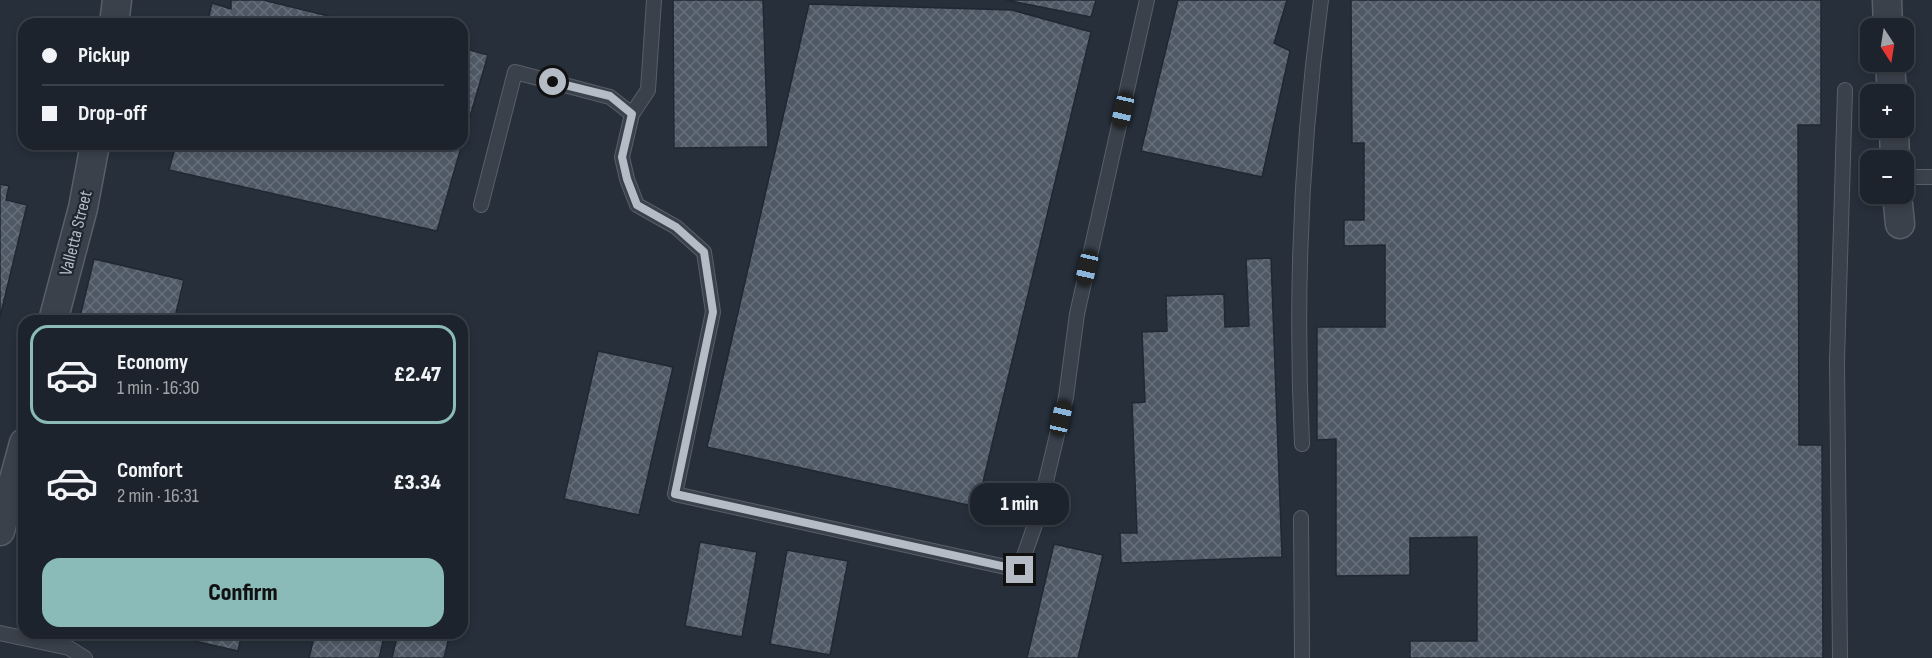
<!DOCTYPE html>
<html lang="en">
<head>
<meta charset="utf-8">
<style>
  :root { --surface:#1c232c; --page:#252b34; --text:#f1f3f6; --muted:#a0a4a9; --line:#3a4048; --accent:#8bbbb9 }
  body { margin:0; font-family:"Sofia Sans Condensed",sans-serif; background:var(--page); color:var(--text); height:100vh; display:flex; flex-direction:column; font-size:22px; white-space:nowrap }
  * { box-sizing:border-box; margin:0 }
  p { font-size:20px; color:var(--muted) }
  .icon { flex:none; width:33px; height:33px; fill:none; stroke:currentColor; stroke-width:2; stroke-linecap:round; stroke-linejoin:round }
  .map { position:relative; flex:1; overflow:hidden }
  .details { position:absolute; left:18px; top:315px; width:450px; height:324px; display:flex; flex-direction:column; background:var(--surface); border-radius:18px; box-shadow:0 3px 9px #0003,0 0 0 2px var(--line) }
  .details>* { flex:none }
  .banner { position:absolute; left:18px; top:18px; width:450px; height:132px; border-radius:18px; box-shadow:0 3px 9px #0003,0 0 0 2px var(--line); display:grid; align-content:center; height:132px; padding:0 24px; background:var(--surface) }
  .needle { width:39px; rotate:168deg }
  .tools { position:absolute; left:1860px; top:18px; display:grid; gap:12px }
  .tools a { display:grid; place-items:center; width:54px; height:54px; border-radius:12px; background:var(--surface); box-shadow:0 3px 9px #0003,0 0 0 2px var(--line); font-size:30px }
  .end { position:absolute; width:27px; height:27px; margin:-14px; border:8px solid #b5bcc6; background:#111; box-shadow:0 0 0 3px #111 }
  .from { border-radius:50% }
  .bubble { position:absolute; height:42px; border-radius:18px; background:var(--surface); box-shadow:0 3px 9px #0003,0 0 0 2px var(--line); font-size:20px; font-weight:800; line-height:42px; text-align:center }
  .car { position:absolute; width:18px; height:36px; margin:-18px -9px; border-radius:8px; box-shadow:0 0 4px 2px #0007; background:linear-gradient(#222 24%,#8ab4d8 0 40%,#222 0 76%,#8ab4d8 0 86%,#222 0) }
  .banner b { display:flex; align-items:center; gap:21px; height:57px; font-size:22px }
  .banner b+b { border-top:2px solid var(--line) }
  .banner i { width:15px; height:15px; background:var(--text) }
  ul { padding:10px 0 0; list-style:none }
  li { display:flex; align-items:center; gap:18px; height:99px; margin:0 12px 9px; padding:0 12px; border:3px solid transparent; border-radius:18px }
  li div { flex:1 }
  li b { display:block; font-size:22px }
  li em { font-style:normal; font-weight:800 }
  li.on { border-color:var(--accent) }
  li>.icon { width:54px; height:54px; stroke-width:1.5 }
  .cta { display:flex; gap:12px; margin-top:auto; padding:12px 24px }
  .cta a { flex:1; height:69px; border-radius:18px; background:var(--accent); color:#111; font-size:24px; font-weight:800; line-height:69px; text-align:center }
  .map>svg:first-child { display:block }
</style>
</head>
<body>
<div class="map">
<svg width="1932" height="658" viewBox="0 0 1932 658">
  <defs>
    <pattern id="building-cross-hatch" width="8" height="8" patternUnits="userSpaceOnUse" patternTransform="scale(1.5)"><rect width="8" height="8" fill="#4f5965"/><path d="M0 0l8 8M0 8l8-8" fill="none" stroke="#666f7a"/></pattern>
  </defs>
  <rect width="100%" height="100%" fill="#262f3a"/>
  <g fill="url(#building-cross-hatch)" stroke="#212832" stroke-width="1.5">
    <path d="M231,0H263L361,24H207L212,3L231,9Z"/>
    <path d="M673,0H763L768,147L674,148Z"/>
    <path d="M1006,0H1096L1091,17Z"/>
    <path d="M1178,0H1287L1274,43L1290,51L1262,177L1141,151Z"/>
    <path d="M1351,0H1821V125H1798L1799,445H1822L1823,658H1410V641H1477V537L1410,538V575L1336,576V439L1317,440V327H1385V245L1344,246V220H1364V143H1352Z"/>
    <path d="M809,4L1012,10L1091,32L977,507L707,447Z"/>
    <path d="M462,48L488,55L462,144Z"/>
    <path d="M176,144H462L437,231L169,170Z"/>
    <path d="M0,184L9,186L6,200L27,205L0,317Z"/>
    <path d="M1271,258L1282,557L1121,563L1120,533H1137L1132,403L1145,402L1142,332L1167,331L1166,296L1224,294L1225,327L1249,326L1246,259Z"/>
    <path d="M94,259L184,280L174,321H79Z"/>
    <path d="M598,351L673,367L639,515L564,499Z"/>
    <path d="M700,542L757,552L742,637L685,626Z"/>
    <path d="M1054,544L1103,555L1078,658H1027Z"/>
    <path d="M787,550L848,561L830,655L770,644Z"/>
    <path d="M160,633H242L238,651Z"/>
    <path d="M315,633H385L379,658H309Z"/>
    <path d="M398,633H450L444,658H392Z"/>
  </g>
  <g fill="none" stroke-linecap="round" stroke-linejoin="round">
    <g stroke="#585f69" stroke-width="16">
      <g id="service">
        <path d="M654,0L648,90L632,114L622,157L627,179L637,205L676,227L704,252L713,312L675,494L1019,570L1037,519L1066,397L1077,314L1147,0"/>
        <path d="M1904,177H1932"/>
        <path d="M481,205L515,72L610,97L632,114"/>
        <path d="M1302,444C1295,296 1301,147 1321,0"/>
        <path d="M1301,518L1302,658"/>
        <path d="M0,633L69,648L85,658"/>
        <path d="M1840,658L1837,361L1845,90"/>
      </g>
    </g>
    <g stroke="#585f69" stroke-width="31">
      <g id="minor">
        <path d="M1887,0L1888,28"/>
        <path d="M114,24L117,0"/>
        <path d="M1890,62L1892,94"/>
        <path d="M1894,128L1895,160"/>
        <path d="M1897,194L1900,224"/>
        <path d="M53,321L83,208L95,144"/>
        <path d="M0,531L24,443"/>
      </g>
    </g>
    <use href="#service" stroke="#3a414b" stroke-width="14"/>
    <use href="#minor" stroke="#3a414b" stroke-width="28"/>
  </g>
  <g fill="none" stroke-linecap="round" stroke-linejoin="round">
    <path stroke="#b5bcc6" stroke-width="8" d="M553,82L610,96L632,114L622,157L627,179L637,205L676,227L704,252L713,312L675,494L1020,570"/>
  </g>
  <g text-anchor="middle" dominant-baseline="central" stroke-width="4.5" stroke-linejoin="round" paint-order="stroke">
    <g font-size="18" fill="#b5bcc6" stroke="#1f2630">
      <text transform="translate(76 233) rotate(-76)">Valletta Street</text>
    </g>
  </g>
</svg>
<div class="tools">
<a><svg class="needle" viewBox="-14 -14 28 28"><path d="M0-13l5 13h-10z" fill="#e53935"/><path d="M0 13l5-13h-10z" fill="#a0a4a9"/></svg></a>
<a>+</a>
<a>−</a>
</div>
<i class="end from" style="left:553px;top:82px"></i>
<i class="end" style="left:1020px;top:570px"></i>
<div class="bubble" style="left:970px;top:483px;width:99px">1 min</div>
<i class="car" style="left:1123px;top:110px;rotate:193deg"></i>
<i class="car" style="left:1087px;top:268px;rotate:193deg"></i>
<i class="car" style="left:1061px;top:418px;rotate:13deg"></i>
<div class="banner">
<b><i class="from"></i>Pickup</b>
<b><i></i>Drop-off</b>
</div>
<section class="details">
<ul>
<li class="on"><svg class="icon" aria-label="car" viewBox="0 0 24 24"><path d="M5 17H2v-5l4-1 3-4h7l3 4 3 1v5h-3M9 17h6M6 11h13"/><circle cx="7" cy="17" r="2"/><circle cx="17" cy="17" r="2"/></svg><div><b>Economy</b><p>1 min · 16:30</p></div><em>£2.47</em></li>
<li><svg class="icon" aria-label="car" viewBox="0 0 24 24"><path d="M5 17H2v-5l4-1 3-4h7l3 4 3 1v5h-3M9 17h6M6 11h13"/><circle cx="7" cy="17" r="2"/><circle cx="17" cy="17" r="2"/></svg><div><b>Comfort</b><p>2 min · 16:31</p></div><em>£3.34</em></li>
</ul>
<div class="cta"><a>Confirm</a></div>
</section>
</div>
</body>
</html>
